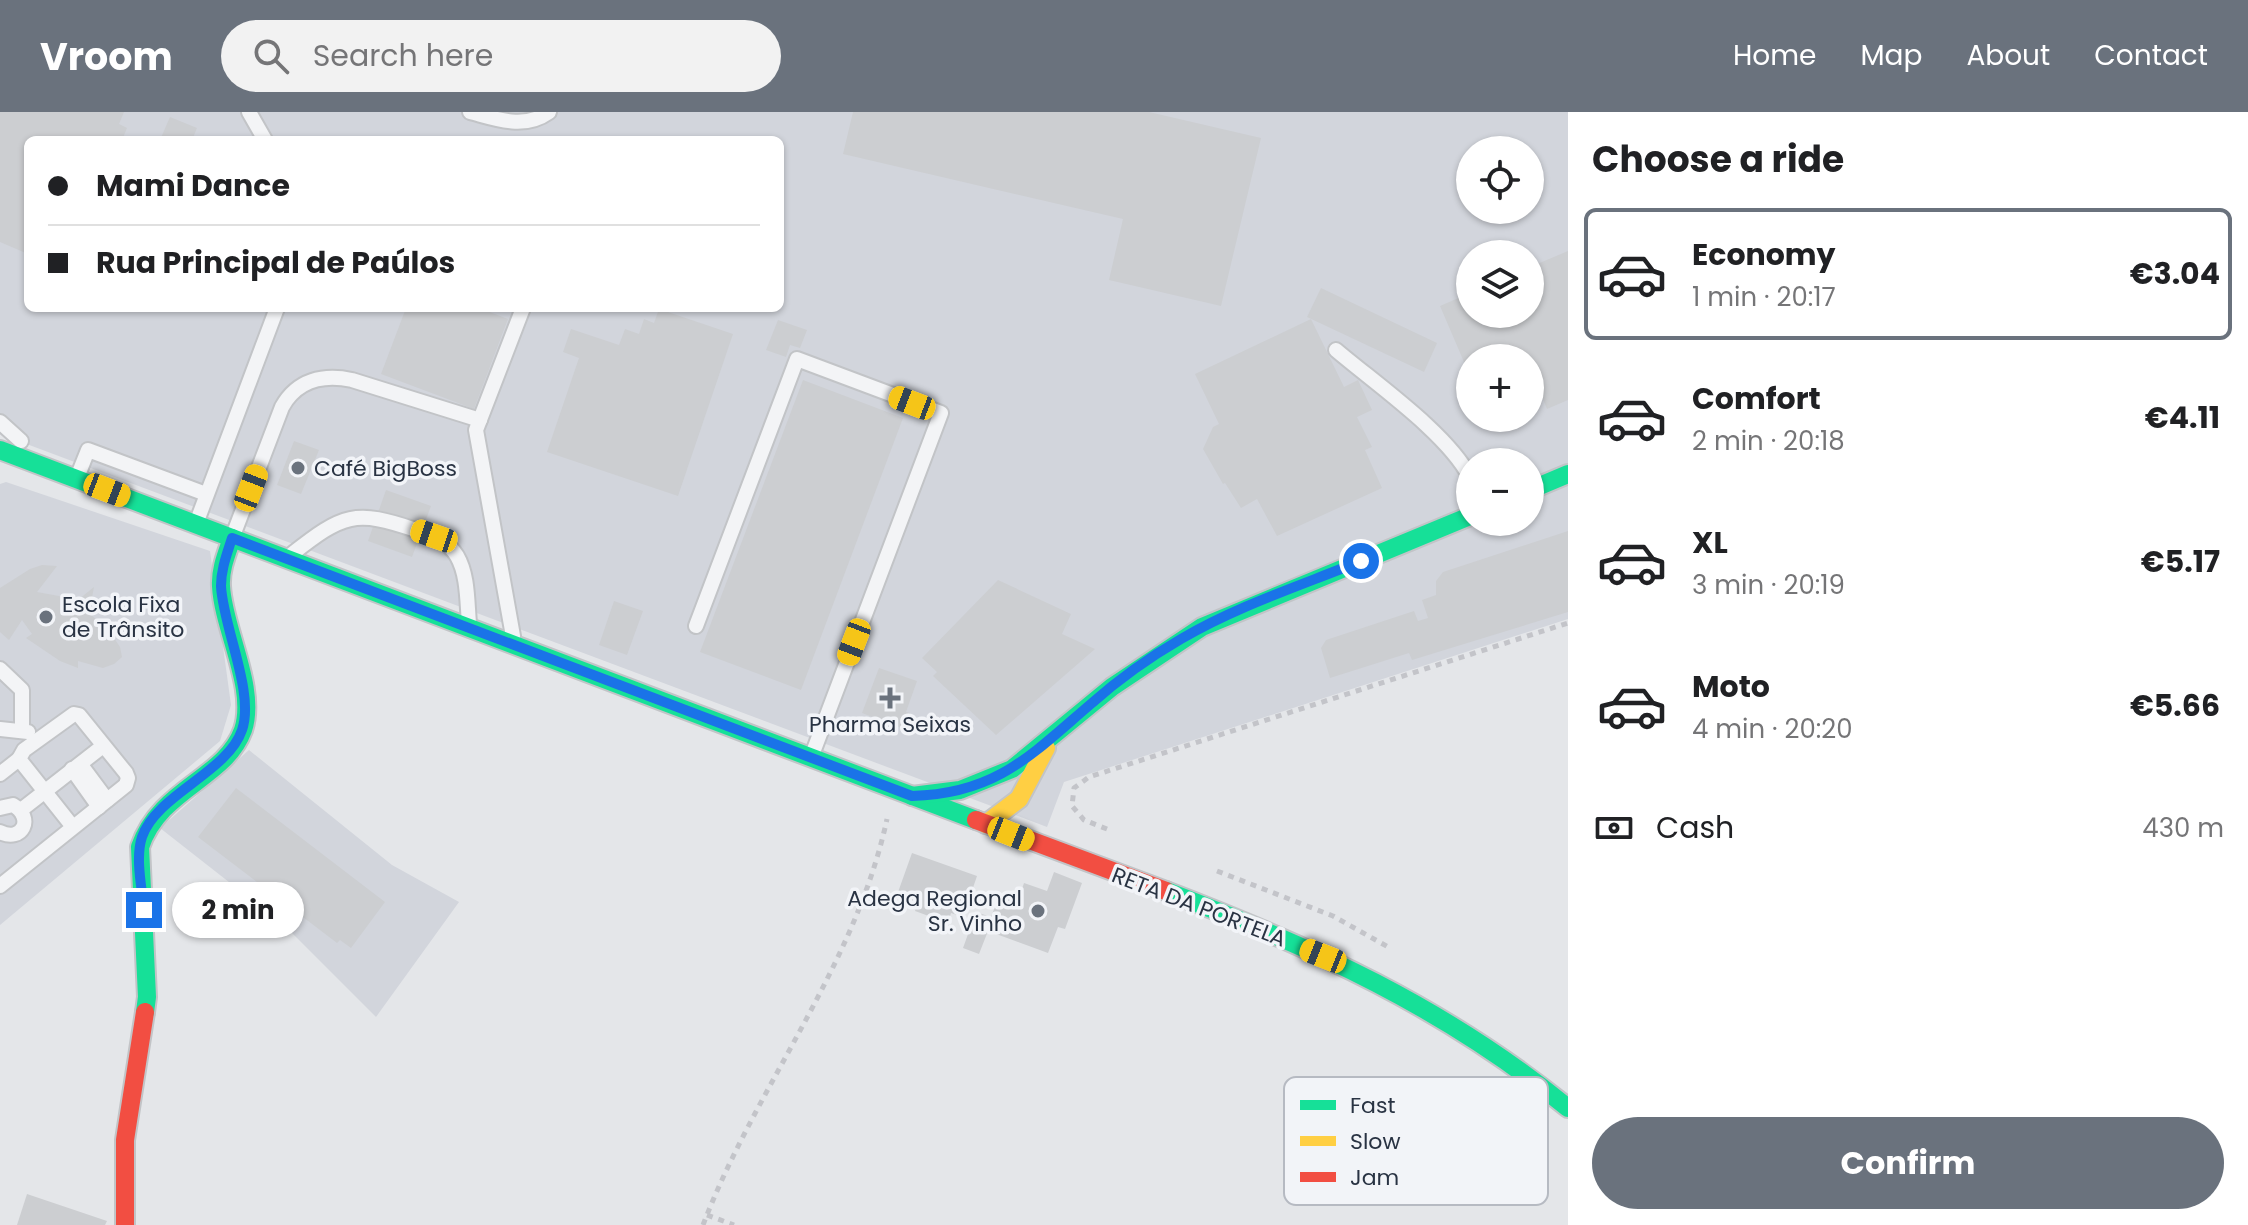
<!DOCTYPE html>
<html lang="en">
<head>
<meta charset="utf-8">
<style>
  :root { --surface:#fff; --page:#f2f2f2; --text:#202124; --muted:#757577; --line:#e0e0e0; --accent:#6a727d }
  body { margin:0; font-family:Poppins,sans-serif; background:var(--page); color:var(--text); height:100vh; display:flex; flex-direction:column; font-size:30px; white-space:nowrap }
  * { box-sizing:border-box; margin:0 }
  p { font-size:26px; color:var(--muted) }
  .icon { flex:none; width:44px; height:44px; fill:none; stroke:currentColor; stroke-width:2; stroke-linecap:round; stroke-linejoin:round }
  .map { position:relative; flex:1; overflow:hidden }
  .side { display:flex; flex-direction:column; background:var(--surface); width:680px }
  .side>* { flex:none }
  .top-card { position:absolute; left:24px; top:24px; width:760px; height:176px; border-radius:12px; box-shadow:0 2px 6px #0004; display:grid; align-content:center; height:176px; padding:0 24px; background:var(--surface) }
  .controls { position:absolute; left:1456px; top:24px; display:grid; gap:16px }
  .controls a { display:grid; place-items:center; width:88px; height:88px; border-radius:50%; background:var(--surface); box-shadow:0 2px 6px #0004; font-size:40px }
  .end { position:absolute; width:36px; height:36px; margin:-18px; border:10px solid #1a73e8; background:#fff; box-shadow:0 0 0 4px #fff }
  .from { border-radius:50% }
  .bubble { position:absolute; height:56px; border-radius:28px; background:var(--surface); box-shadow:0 2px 6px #0004; font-size:26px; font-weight:700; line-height:56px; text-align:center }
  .car { position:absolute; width:24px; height:48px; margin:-24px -12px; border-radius:10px; box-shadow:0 0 6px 2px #0007; background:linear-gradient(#f5c518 24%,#345 0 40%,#f5c518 0 76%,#345 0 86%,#f5c518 0) }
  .top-card b { display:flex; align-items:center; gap:28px; height:76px; font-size:30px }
  .top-card b+b { border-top:2px solid var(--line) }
  .top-card i { width:20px; height:20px; background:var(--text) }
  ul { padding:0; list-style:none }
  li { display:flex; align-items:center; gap:24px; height:132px; margin:0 16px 12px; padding:0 8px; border:4px solid transparent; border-radius:12px }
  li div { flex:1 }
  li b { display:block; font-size:30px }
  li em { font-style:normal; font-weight:700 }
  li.active { border-color:var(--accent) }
  li>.icon { width:72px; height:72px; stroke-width:1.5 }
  h2 { padding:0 24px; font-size:36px; line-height:96px }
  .pay { display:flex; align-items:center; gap:20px; height:88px; padding:0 24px; font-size:30px }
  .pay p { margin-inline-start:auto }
  .action { display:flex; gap:16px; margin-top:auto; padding:16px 24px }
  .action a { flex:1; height:92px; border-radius:48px; background:var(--accent); color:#fff; font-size:32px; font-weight:700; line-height:92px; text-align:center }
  header { display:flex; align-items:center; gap:48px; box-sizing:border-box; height:112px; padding:0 40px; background:var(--accent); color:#fff }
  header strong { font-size:38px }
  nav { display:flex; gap:44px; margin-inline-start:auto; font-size:28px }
  .search { width:560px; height:72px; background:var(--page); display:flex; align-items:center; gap:20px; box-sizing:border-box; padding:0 28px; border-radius:44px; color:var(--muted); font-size:30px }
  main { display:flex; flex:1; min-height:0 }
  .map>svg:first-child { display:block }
</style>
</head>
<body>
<header>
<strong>Vroom</strong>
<div class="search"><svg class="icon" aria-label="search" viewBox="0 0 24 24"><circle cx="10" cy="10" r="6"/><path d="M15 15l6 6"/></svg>Search here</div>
<nav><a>Home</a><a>Map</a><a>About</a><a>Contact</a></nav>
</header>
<main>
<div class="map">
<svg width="1568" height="1113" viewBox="0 0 1568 1113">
  <rect width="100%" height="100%" fill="#e4e6e9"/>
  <g fill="#d2d5dc" fill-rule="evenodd">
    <path d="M0,0H1568V507L1064,670L1047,715L0,322ZM28,28H780V196H28ZM1470,38H1530V98H1470ZM1470,142H1530V202H1470ZM1470,246H1530V306H1470ZM1470,350H1530V410H1470Z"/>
    <path d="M6,370L210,439L231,593L220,629L0,813V372Z"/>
    <path d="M249,638L392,753L459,790L376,905L285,814L160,716Z"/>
  </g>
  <g fill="#ccced1">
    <path d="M0,0H124L119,12L127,16L122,28H28V142L0,130Z"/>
    <path d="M853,0H1149L1261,26L1221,194L1109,168L1123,107L843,42Z"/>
    <path d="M170,5L197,16L192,28H160Z"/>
    <path d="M1568,139V288L1547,297L1538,275L1530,278V246H1470V264L1440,194L1470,181V202H1530V155Z"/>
    <path d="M1321,176L1437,231L1424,260L1307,205Z"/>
    <path d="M406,196H479L508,207L474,297L381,262Z"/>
    <path d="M659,197L733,222L678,384L547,340L579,246L563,240L571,217L619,233L625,217L639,222L644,207L654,211Z"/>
    <path d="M1311,207L1344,275L1358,268L1372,298L1357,305L1372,335L1365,338L1382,376L1277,424L1257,387L1241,396L1225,371L1223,372L1203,337L1213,315L1219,312L1195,262Z"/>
    <path d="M778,208L807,218L800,236L790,233L786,245L766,238Z"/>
    <path d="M803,268L903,306L801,578L700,540Z"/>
    <path d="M294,329L319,338L301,382L277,373Z"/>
    <path d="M386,378L431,394L412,445L368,429Z"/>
    <path d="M1568,419V500L1412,548L1409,541L1330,566L1321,536L1326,528L1414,499L1418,509L1428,506L1422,488L1436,483V469L1443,460Z"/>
    <path d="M42,453L57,454L37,480L59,484L73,492L94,475L89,501L110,520L120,535L122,545L114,552L103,556L78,549V556L60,549L26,526L32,522L22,508L9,528L0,520V476L30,457Z"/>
    <path d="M998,468L1071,502L1062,522L1095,537L996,623L933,564L937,560L922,546Z"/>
    <path d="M614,489L643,499L627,543L599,533Z"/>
    <path d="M879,556L917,569L906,600L910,601L904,617L862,601Z"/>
    <path d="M236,676L385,790L351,836L340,828L337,831L198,725Z"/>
    <path d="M912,741L977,764L963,805L951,801L948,811L915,799L918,790L897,783Z"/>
    <path d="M1054,760L1082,771L1065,817L1058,815L1048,841L988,819L979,842L963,836L976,800L991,805L1000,782L1018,789L1024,771L1047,779Z"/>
    <path d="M27,1082L107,1109L105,1113H17Z"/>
  </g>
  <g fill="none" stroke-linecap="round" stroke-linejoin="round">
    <g stroke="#c2c4c7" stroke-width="18">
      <g id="lane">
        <path d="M249,0L265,28"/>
        <path d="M470,0C497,7 524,18 549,0"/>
        <path d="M1336,238C1376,272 1447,321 1470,365"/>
        <path d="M0,310L21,329"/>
        <path d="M78,363L88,338L206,382"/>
        <path d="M197,409L277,196"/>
        <path d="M234,421L282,295C297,268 323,262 352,268L480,308"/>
        <path d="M292,442C343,402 355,397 416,418C433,424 447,428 457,444C468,463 467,489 469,511"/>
        <path d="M696,514L797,247L941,301L812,643"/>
        <path d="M513,524L476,318L523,196"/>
        <path d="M0,557L22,578V619"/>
        <path d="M0,617L28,620"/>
        <path d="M81,653L107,688"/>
        <path d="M72,657L99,695"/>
        <path d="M0,662L19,647"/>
        <path d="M0,696L13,693C35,706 22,731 0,720"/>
        <path d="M21,698L103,634"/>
        <path d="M0,774L126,673L128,666L126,661L79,603L74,602L24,638L19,647L73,715"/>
      </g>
    </g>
    <g stroke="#c2c4c7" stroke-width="22">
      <g id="fast">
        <path d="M0,338L976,708"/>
        <path d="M1530,378L1568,362"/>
        <path d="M912,684L960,678L1012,657L1112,575L1202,515L1470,404"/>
        <path d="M1166,779C1312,835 1446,896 1568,996"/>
        <path d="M145,900L147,885L140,735C160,676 225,667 243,618C257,576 223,517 221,474C220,457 227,441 232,426"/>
      </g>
    </g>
    <g stroke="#c2c4c7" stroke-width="22">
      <path id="slow" d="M986,712L1019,687L1046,636"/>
    </g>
    <g stroke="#c2c4c7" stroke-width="22">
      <g id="jam">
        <path d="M976,708L1166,779"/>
        <path d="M125,1113V1028L145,900"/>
      </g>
    </g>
    <g stroke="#c3c4c9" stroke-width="5" stroke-dasharray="6 6" stroke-linecap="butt">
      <path d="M1107,717L1084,708L1072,694L1074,676L1089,665L1568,511"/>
      <path d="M1217,759L1333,804L1390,836"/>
      <path d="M707,1103L734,1113"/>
      <path d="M703,1113C756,974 855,855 887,707"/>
    </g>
    <use href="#lane" stroke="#f3f4f6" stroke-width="14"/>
    <use href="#fast" stroke="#16e098" stroke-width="18"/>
    <use href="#slow" stroke="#ffcf43" stroke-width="18"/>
    <use href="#jam" stroke="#f24e42" stroke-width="18"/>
  </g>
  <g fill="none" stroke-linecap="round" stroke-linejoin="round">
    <path stroke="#1a73e8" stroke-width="10" d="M144,798C142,776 135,746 142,725C156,683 228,660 242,618C255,581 223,515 221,474C221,457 227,442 232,426L912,684C997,682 1032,642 1092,591C1119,567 1150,545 1181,527C1237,494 1302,473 1361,449"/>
  </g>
  <g fill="#6a727d" stroke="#f2f4f8" stroke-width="3">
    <circle cx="298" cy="356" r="8"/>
    <circle cx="46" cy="505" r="8"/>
    <path d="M886 574h8v8h8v8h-8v8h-8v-8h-8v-8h8z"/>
    <circle cx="1038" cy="799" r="8"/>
  </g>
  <g text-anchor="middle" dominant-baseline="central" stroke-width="7" stroke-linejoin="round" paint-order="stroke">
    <g font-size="22" fill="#293343" stroke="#f2f4f8" text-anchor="start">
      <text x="314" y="356">Café BigBoss</text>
      <text x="62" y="492">Escola Fixa<tspan x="62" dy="25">de Trânsito</tspan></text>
      <text x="890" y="612" text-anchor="middle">Pharma Seixas</text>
      <text x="1022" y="786" text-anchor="end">Adega Regional<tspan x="1022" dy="25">Sr. Vinho</tspan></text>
    </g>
    <g font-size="22" fill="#293343" stroke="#f2f4f8">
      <text transform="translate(1199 795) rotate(21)">RETA DA PORTELA</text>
    </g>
  </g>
  <rect x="1284" y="965" width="264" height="128" rx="12" fill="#f2f4f8" stroke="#b6bac2" stroke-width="2"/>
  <rect x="1300" y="988" width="36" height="10" fill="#16e098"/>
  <rect x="1300" y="1024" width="36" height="10" fill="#ffcf43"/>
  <rect x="1300" y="1060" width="36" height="10" fill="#f24e42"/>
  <g font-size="22" fill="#293343">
    <text x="1350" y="1001">Fast</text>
    <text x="1350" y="1037">Slow</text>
    <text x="1350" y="1073">Jam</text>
  </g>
</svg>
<div class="controls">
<a><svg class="icon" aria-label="locate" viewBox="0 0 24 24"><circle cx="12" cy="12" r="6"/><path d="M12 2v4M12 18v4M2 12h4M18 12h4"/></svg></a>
<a><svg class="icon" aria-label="layers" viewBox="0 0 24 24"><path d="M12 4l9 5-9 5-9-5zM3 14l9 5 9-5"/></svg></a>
<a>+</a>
<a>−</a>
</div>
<i class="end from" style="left:1361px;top:449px"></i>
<i class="end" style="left:144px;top:798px"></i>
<div class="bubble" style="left:172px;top:770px;width:132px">2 min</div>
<i class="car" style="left:912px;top:291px;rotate:291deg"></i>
<i class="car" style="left:251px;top:376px;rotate:21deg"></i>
<i class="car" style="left:107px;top:378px;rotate:111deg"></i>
<i class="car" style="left:434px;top:424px;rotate:289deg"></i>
<i class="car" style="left:854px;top:530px;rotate:201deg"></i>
<i class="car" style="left:1011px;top:722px;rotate:112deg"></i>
<i class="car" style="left:1323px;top:844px;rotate:292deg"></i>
<div class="top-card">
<b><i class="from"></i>Mami Dance</b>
<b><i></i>Rua Principal de Paúlos</b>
</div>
</div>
<section class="side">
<h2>Choose a ride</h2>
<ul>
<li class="active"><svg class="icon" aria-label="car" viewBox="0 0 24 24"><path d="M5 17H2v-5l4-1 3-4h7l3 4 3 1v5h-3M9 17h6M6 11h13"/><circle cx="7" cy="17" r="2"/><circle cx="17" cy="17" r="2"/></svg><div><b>Economy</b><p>1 min · 20:17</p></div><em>€3.04</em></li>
<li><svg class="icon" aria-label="car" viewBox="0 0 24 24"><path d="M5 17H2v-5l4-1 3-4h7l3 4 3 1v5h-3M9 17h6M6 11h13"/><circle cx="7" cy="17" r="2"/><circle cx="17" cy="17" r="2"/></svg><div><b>Comfort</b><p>2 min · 20:18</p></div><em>€4.11</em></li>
<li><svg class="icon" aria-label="car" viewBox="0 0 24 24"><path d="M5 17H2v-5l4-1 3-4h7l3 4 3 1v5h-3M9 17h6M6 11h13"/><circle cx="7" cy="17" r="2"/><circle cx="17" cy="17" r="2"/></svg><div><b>XL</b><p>3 min · 20:19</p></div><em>€5.17</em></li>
<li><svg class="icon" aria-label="car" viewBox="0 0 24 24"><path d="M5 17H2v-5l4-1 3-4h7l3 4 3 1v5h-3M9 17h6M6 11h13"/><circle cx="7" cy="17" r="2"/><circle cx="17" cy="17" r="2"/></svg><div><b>Moto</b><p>4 min · 20:20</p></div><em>€5.66</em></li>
</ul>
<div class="pay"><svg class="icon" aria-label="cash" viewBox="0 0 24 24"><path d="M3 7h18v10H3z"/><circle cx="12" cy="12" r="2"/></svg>Cash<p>430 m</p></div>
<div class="action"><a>Confirm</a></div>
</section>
</main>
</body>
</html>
